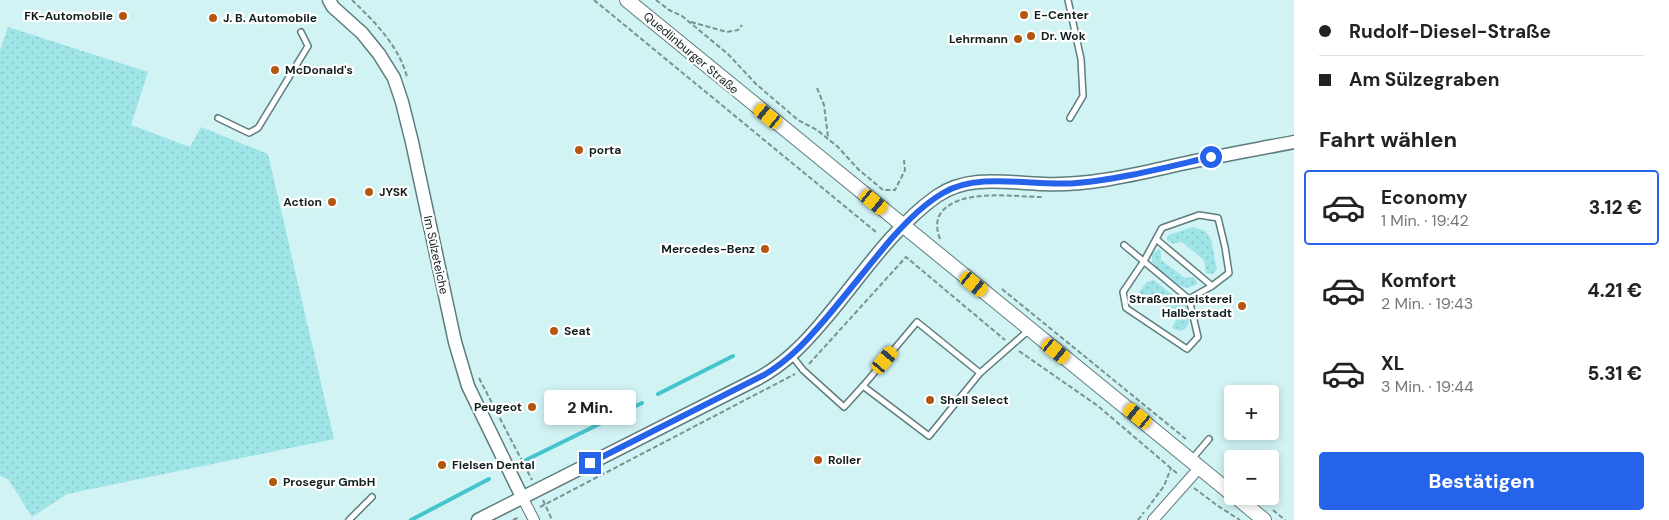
<!DOCTYPE html>
<html lang="de">
<head>
<meta charset="utf-8">
<style>
  :root { --surface:#fff; --page:#f2f2f2; --text:#222; --muted:#767676; --line:#e0e0e0; --accent:#2563eb }
  body { margin:0; font-family:"DM Sans",sans-serif; background:var(--page); color:var(--text); height:100vh; display:flex; flex-direction:column; font-size:19px; white-space:nowrap }
  * { box-sizing:border-box; margin:0 }
  p { font-size:16px; color:var(--muted) }
  .icon { flex:none; width:28px; height:28px; fill:none; stroke:currentColor; stroke-width:2; stroke-linecap:round; stroke-linejoin:round }
  .map { position:relative; flex:1; overflow:hidden }
  .panel { display:flex; flex-direction:column; background:var(--surface); width:375px }
  .panel>* { flex:none }
  .guide { display:grid; align-content:center; height:110px; padding:0 25px; background:var(--surface) }
  .buttons { position:absolute; left:1224px; top:385px; display:grid; gap:10px }
  .buttons a { display:grid; place-items:center; width:55px; height:55px; border-radius:5px; background:var(--surface); box-shadow:0 2px 8px #0003; font-size:25px }
  .end { position:absolute; width:22px; height:22px; margin:-11px; border:6px solid #2563eb; background:#fff; box-shadow:0 0 0 2px #fff }
  .from { border-radius:50% }
  .bubble { position:absolute; height:35px; border-radius:5px; background:var(--surface); box-shadow:0 2px 8px #0003; font-size:16px; font-weight:800; line-height:35px; text-align:center }
  .car { position:absolute; width:15px; height:30px; margin:-15px -8px; border-radius:6px; box-shadow:0 0 4px 1px #0007; background:linear-gradient(#f5c518 24%,#345 0 40%,#f5c518 0 76%,#345 0 86%,#f5c518 0) }
  .guide b { display:flex; align-items:center; gap:18px; height:48px; font-size:19px }
  .guide b+b { border-top:1px solid var(--line) }
  .guide i { width:12px; height:12px; background:var(--text) }
  ul { padding:0; list-style:none }
  li { display:flex; align-items:center; gap:15px; height:75px; margin:0 10px 8px; padding:0 15px; border:2px solid transparent; border-radius:5px }
  li div { flex:1 }
  li b { display:block; font-size:19px }
  li em { font-style:normal; font-weight:800 }
  li.current { border-color:var(--accent) }
  li>.icon { width:45px; height:45px; stroke-width:1.5 }
  h2 { padding:0 25px; font-size:22px; line-height:60px }
  .action { display:flex; gap:10px; margin-top:auto; padding:10px 25px }
  .action a { flex:1; height:58px; border-radius:5px; background:var(--accent); color:#fff; font-size:20px; font-weight:800; line-height:58px; text-align:center }
  main { display:flex; flex:1; min-height:0 }
  .map>svg:first-child { display:block }
</style>
</head>
<body>
<main>
<div class="map">
<svg width="1294" height="520" viewBox="0 0 1294 520">
  <defs>
    <pattern id="grass-dots" width="8" height="8" patternUnits="userSpaceOnUse" patternTransform="scale(1.25)"><rect width="8" height="8" fill="#9fe5e8"/><path d="M2 2h.1M6 6h.1" fill="none" stroke="#88c4c7" stroke-width="1.8" stroke-linecap="round"/></pattern>
  </defs>
  <rect width="100%" height="100%" fill="#d1f3f4"/>
  <g fill="url(#grass-dots)">
    <path d="M8,27L148,72L131,125L190,147L201,127L268,154L334,439L67,494L32,517L8,479L0,476V50Z"/>
    <path d="M1193,227L1205,231L1211,239L1217,270L1212,274L1206,273L1204,260L1182,242L1173,244L1167,240L1168,235Z"/>
    <path d="M1159,249L1161,251V260L1185,278L1194,277L1198,284L1187,288L1178,285L1156,267L1152,261V254Z"/>
    <path d="M1154,280L1186,306L1189,323L1185,329L1180,331L1172,328L1178,315L1150,294L1143,304L1139,299V292L1147,282Z"/>
  </g>
  <g fill="none" stroke-linecap="round" stroke-linejoin="round">
    <g stroke="#45c5cb" stroke-width="4">
      <path d="M658,394L733,356"/>
      <path d="M526,460L642,403"/>
      <path d="M411,520L489,479"/>
    </g>
    <g stroke="#5d7c7d" stroke-width="8">
      <g id="service">
        <path d="M1068,0L1081,59L1083,96L1070,118"/>
        <path d="M218,118L249,133L258,128L308,46L301,32"/>
        <path d="M1156,239L1212,286"/>
        <path d="M1124,245L1189,299L1198,337L1187,349L1126,308L1123,292L1144,261L1162,228L1199,215L1218,218L1225,247L1229,273L1212,286L1189,299"/>
        <path d="M792,356L803,370L844,407L863,386L929,436L980,373L1029,330"/>
        <path d="M863,386L917,322L980,373"/>
        <path d="M1191,460L1209,439"/>
        <path d="M349,520L372,497"/>
      </g>
    </g>
    <g stroke="#5d7c7d" stroke-width="12">
      <g id="minor">
        <path d="M522,497L534,520"/>
        <path d="M1153,520L1200,467"/>
      </g>
    </g>
    <g stroke="#5d7c7d" stroke-width="15">
      <g id="tertiary">
        <path d="M329,0L333,7L362,33L379,54L394,78L402,102L412,142L455,342L468,386L522,497"/>
        <path d="M478,520L757,379C785,364 805,343 825,319C860,278 892,228 937,196C969,174 1008,183 1044,184C1092,186 1140,173 1186,163C1222,155 1258,149 1294,142"/>
      </g>
    </g>
    <g stroke="#5d7c7d" stroke-width="16">
      <g id="secondary">
        <path d="M627,0L1232,494"/>
        <path d="M1235,496L1264,520"/>
      </g>
    </g>
    <g stroke="#7a9292" stroke-width="2" stroke-dasharray="5 2.5" stroke-linecap="butt">
      <path d="M352,0C374,21 399,46 407,77"/>
      <path d="M594,0L876,232"/>
      <path d="M656,0L669,10L682,16L728,54L756,84L798,120L817,130L838,147L858,169L883,190H895L905,170L904,160"/>
      <path d="M691,22L727,32L738,30L742,25"/>
      <path d="M817,88L824,105L828,137"/>
      <path d="M940,239C937,232 936,223 939,216C955,187 1015,197 1042,197"/>
      <path d="M1002,289L1186,439"/>
      <path d="M1019,351L1098,406L1179,475"/>
      <path d="M809,364L906,257L1005,340"/>
      <path d="M479,378L532,480"/>
      <path d="M1194,488L1218,506L1240,520"/>
      <path d="M543,500L552,520"/>
      <path d="M540,507L795,374"/>
      <path d="M1147,509L1164,486L1171,468"/>
      <path d="M1273,510L1285,520"/>
      <path d="M513,520L520,517"/>
      <path d="M1138,520L1144,512"/>
    </g>
    <use href="#service" stroke="#fff" stroke-width="5"/>
    <use href="#minor" stroke="#fff" stroke-width="10"/>
    <use href="#tertiary" stroke="#fff" stroke-width="12"/>
    <use href="#secondary" stroke="#fff" stroke-width="14"/>
  </g>
  <g fill="none" stroke-linecap="round" stroke-linejoin="round">
    <path stroke="#2563eb" stroke-width="6" d="M590,463L764,375C790,360 808,339 827,317C849,291 870,264 892,238C907,221 924,204 943,193C979,171 1036,187 1077,183C1122,179 1167,167 1211,157"/>
  </g>
  <g fill="#b5560f" stroke="#fff" stroke-width="2">
    <circle cx="1024" cy="15" r="5"/>
    <circle cx="123" cy="16" r="5"/>
    <circle cx="213" cy="18" r="5"/>
    <circle cx="1031" cy="36" r="5"/>
    <circle cx="1018" cy="39" r="5"/>
    <circle cx="275" cy="70" r="5"/>
    <circle cx="579" cy="150" r="5"/>
    <circle cx="369" cy="192" r="5"/>
    <circle cx="332" cy="202" r="5"/>
    <circle cx="765" cy="249" r="5"/>
    <circle cx="1242" cy="306" r="5"/>
    <circle cx="554" cy="331" r="5"/>
    <circle cx="930" cy="400" r="5"/>
    <circle cx="532" cy="407" r="5"/>
    <circle cx="818" cy="460" r="5"/>
    <circle cx="442" cy="465" r="5"/>
    <circle cx="273" cy="482" r="5"/>
  </g>
  <g text-anchor="middle" dominant-baseline="central" stroke-width="4.5" stroke-linejoin="round" paint-order="stroke">
    <g font-size="12" font-weight="bold" fill="#121f1f" stroke="#fff" text-anchor="start">
      <text x="1034" y="15">E-Center</text>
      <text x="113" y="16" text-anchor="end">FK-Automobile</text>
      <text x="223" y="18">J. B. Automobile</text>
      <text x="1041" y="36">Dr. Wok</text>
      <text x="1008" y="39" text-anchor="end">Lehrmann</text>
      <text x="285" y="70">McDonald's</text>
      <text x="589" y="150">porta</text>
      <text x="379" y="192">JYSK</text>
      <text x="322" y="202" text-anchor="end">Action</text>
      <text x="755" y="249" text-anchor="end">Mercedes-Benz</text>
      <text x="1232" y="299" text-anchor="end">Straßenmeisterei<tspan x="1232" dy="14">Halberstadt</tspan></text>
      <text x="564" y="331">Seat</text>
      <text x="940" y="400">Shell Select</text>
      <text x="522" y="407" text-anchor="end">Peugeot</text>
      <text x="828" y="460">Roller</text>
      <text x="452" y="465">Fielsen Dental</text>
      <text x="283" y="482">Prosegur GmbH</text>
    </g>
    <g font-size="12" fill="#121f1f" stroke="#fff">
      <text transform="translate(691 53) rotate(40)">Quedlinburger Straße</text>
      <text transform="translate(436 255) rotate(78)">Im Sülzeteiche</text>
    </g>
  </g>
</svg>
<div class="buttons">
<a>+</a>
<a>−</a>
</div>
<i class="end from" style="left:1211px;top:157px"></i>
<i class="end" style="left:590px;top:463px"></i>
<div class="bubble" style="left:544px;top:390px;width:92px">2 Min.</div>
<i class="car" style="left:768px;top:116px;rotate:309deg"></i>
<i class="car" style="left:874px;top:202px;rotate:129deg"></i>
<i class="car" style="left:974px;top:284px;rotate:129deg"></i>
<i class="car" style="left:1056px;top:351px;rotate:129deg"></i>
<i class="car" style="left:885px;top:360px;rotate:40deg"></i>
<i class="car" style="left:1138px;top:416px;rotate:309deg"></i>
</div>
<section class="panel">
<div class="guide">
<b><i class="from"></i>Rudolf-Diesel-Straße</b>
<b><i></i>Am Sülzegraben</b>
</div>
<h2>Fahrt wählen</h2>
<ul>
<li class="current"><svg class="icon" aria-label="car" viewBox="0 0 24 24"><path d="M5 17H2v-5l4-1 3-4h7l3 4 3 1v5h-3M9 17h6M6 11h13"/><circle cx="7" cy="17" r="2"/><circle cx="17" cy="17" r="2"/></svg><div><b>Economy</b><p>1 Min. · 19:42</p></div><em>3.12 €</em></li>
<li><svg class="icon" aria-label="car" viewBox="0 0 24 24"><path d="M5 17H2v-5l4-1 3-4h7l3 4 3 1v5h-3M9 17h6M6 11h13"/><circle cx="7" cy="17" r="2"/><circle cx="17" cy="17" r="2"/></svg><div><b>Komfort</b><p>2 Min. · 19:43</p></div><em>4.21 €</em></li>
<li><svg class="icon" aria-label="car" viewBox="0 0 24 24"><path d="M5 17H2v-5l4-1 3-4h7l3 4 3 1v5h-3M9 17h6M6 11h13"/><circle cx="7" cy="17" r="2"/><circle cx="17" cy="17" r="2"/></svg><div><b>XL</b><p>3 Min. · 19:44</p></div><em>5.31 €</em></li>
</ul>
<div class="action"><a>Bestätigen</a></div>
</section>
</main>
</body>
</html>
